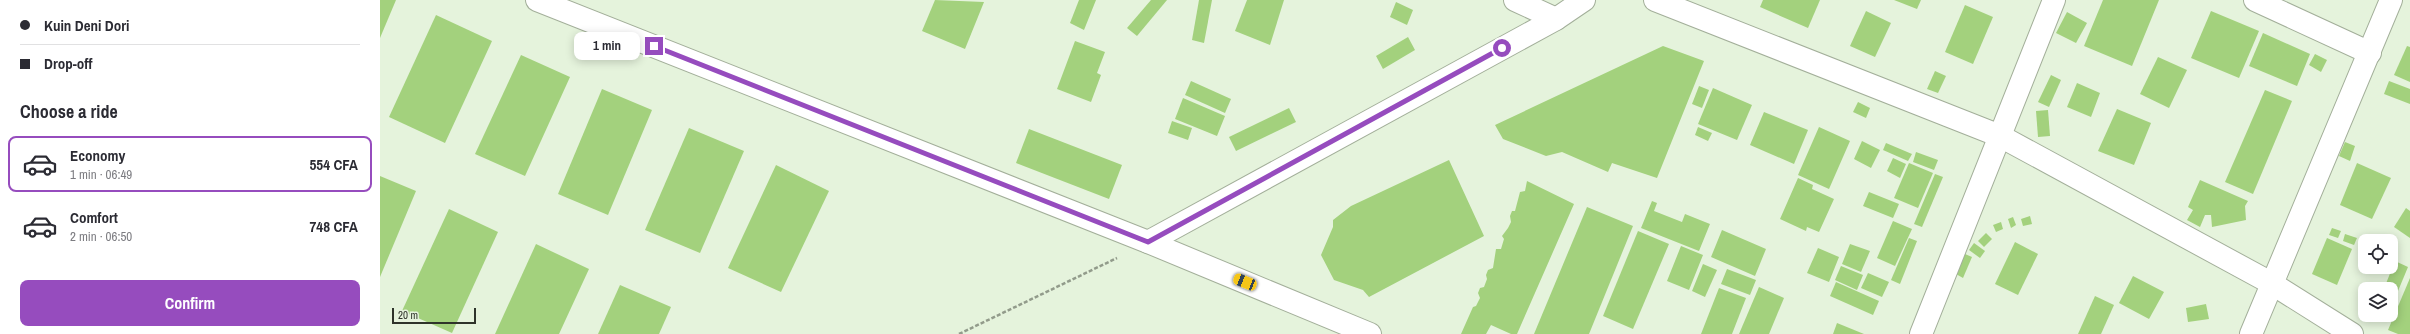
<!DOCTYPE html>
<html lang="en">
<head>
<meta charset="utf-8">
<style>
  :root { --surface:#fff; --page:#f2f2f3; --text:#2b2b33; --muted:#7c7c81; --line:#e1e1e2; --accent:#964cbe }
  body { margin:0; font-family:"Archivo Narrow",sans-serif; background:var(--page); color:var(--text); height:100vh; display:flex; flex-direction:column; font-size:15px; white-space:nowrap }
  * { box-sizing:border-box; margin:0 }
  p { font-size:13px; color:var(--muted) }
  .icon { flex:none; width:22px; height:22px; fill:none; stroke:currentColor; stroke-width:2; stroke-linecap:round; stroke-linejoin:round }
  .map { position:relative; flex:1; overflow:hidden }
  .panel { display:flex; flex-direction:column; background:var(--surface); width:380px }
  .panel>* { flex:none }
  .top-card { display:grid; align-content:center; height:88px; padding:0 20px; background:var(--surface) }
  .buttons { position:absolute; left:1978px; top:234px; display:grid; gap:8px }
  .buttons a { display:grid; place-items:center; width:40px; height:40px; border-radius:8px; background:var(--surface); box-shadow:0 2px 10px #0003; font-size:20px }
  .scale { position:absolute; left:12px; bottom:10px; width:84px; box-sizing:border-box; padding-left:4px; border:2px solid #2e332a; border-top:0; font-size:11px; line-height:14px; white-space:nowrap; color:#2e332a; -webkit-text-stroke:3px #e5f3dc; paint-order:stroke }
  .end { position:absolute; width:18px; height:18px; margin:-9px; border:5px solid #964cbe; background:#fff; box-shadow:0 0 0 2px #fff }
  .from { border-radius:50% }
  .bubble { position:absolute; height:28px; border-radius:8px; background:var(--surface); box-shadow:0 2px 10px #0003; font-size:13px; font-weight:800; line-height:28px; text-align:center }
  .car { position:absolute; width:12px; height:24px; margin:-12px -6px; border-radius:5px; box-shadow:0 0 3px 1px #0007; background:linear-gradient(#f5c518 24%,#345 0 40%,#f5c518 0 76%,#345 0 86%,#f5c518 0) }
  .top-card b { display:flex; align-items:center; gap:14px; height:38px; font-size:15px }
  .top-card b+b { border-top:1px solid var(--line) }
  .top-card i { width:10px; height:10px; background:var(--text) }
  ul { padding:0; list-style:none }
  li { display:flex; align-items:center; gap:12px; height:56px; margin:0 8px 6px; padding:0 12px; border:2px solid transparent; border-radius:8px }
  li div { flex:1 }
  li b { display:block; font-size:15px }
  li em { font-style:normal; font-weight:800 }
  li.active { border-color:var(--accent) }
  li>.icon { width:36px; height:36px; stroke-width:1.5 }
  h2 { padding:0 20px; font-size:18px; line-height:48px }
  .cta { display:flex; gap:8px; margin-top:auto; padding:8px 20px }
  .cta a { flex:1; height:46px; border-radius:8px; background:var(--accent); color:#fff; font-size:16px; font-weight:800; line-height:46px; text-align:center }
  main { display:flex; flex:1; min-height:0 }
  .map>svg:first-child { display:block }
</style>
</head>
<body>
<main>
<section class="panel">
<div class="top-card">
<b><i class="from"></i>Kuin Deni Dori</b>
<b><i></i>Drop-off</b>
</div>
<h2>Choose a ride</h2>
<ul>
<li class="active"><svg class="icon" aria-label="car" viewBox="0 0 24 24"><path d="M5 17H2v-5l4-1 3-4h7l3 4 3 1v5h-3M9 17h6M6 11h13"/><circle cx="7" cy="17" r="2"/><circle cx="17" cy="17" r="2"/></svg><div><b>Economy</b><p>1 min · 06:49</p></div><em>554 CFA</em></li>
<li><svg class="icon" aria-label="car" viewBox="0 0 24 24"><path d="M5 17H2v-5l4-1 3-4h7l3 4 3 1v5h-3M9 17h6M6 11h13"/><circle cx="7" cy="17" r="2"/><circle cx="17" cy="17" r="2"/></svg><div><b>Comfort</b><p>2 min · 06:50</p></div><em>748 CFA</em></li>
</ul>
<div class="cta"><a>Confirm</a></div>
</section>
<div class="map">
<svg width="2030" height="334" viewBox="0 0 2030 334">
  <rect width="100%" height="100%" fill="#e5f3dc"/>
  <g fill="#a3d17d">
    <path d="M0,0H16L0,38Z"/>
    <path d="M555,0L604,2L585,49L542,31Z"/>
    <path d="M699,0H716L704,30L690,23Z"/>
    <path d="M771,0H787L757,36L747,28Z"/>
    <path d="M819,0H832L824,43L812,40Z"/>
    <path d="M867,0H904L890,45L855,31Z"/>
    <path d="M1383,0H1440L1428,28L1380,7Z"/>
    <path d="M1514,0H1541L1537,9Z"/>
    <path d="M1723,0H1779L1752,66L1704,46Z"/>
    <path d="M1016,2L1033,10L1027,25L1010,17Z"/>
    <path d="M1585,5L1613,17L1593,64L1565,52Z"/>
    <path d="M1486,11L1511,23L1495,57L1470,46Z"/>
    <path d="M1831,11L1879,31L1859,78L1811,58Z"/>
    <path d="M1687,12L1707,23L1696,43L1676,33Z"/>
    <path d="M56,15L112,41L65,143L9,117Z"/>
    <path d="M1883,33L1930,54L1917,86L1869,66Z"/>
    <path d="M1028,37L1035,50L1003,69L996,56Z"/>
    <path d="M695,41L725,52L717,73L721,75L711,102L677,89Z"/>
    <path d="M1283,46L1324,61L1277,178L1232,163L1228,172L1182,152L1166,156L1123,139L1115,125Z"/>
    <path d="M2027,46L2030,47V82L2014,75Z"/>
    <path d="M1935,54L1947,60L1941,72L1929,65Z"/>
    <path d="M141,55L190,77L145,176L95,154Z"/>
    <path d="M1778,57L1807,70L1789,108L1760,94Z"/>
    <path d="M1555,71L1566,76L1558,93L1547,89Z"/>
    <path d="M1671,75L1681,80L1669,107L1658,102Z"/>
    <path d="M811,81L851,99L845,113L805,95Z"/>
    <path d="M2009,81L2030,89V104L2004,94Z"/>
    <path d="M1697,83L1720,93L1711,117L1687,107Z"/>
    <path d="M1319,86L1329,90L1322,108L1312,104Z"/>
    <path d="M1333,88L1372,105L1357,140L1318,124Z"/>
    <path d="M222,89L272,110L228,215L178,194Z"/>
    <path d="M1885,90L1912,101L1873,194L1845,182Z"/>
    <path d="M803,98L845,116L837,136L795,119Z"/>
    <path d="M1478,102L1490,108L1486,118L1473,112Z"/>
    <path d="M909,108L916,122L856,151L849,137Z"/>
    <path d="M1737,109L1771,123L1754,165L1718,151Z"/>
    <path d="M1668,110L1670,136L1658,137L1656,111Z"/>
    <path d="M1384,112L1428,130L1414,164L1370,145Z"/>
    <path d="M792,121L812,128L808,140L788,133Z"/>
    <path d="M1318,127L1332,133L1328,141L1315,135Z"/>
    <path d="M1439,127L1470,141L1449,189L1418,175Z"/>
    <path d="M309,128L364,151L320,253L265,230Z"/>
    <path d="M649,129L742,165L729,199L636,163Z"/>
    <path d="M1482,141L1500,150L1491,168L1474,159Z"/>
    <path d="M1965,142L1975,146L1970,161L1959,156Z"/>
    <path d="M1506,143L1532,154L1528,161L1503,150Z"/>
    <path d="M1536,152L1558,160L1554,170L1533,162Z"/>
    <path d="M1513,158L1526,164L1520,178L1507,171Z"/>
    <path d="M1069,160L1104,236L989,297L983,290L954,280L941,255L953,227V220L971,206Z"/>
    <path d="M1529,163L1553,173L1538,208L1514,198Z"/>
    <path d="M1977,163L2011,178L1992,219L1960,205Z"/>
    <path d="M396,165L449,191L401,292L348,268Z"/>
    <path d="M1555,174L1563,177L1542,227L1534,224Z"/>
    <path d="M0,176L36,191L0,277Z"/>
    <path d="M1418,178L1433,185L1432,189L1454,199L1439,232L1427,227L1426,231L1400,219Z"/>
    <path d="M1820,180L1868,201L1865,206L1866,220L1832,227L1831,215H1825L1820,227L1807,220L1813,210L1808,207Z"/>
    <path d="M1147,181L1194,204L1137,334H1131L1111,325L1106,334H1081L1093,307L1096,306L1100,298L1098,293L1100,288L1104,287L1107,279L1106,275L1108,270L1113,268L1116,249H1121L1124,239L1122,236L1128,228L1131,222L1130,216L1132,211H1135L1140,192L1145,191Z"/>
    <path d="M1489,192L1519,204L1513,218L1483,206Z"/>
    <path d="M1272,201L1277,203L1274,211L1302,222L1305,214L1330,224L1319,251L1261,228Z"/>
    <path d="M1207,207L1253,226L1209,334H1154Z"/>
    <path d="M2026,208L2030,211V238L2014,227Z"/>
    <path d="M69,209L118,232L72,333L22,311Z"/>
    <path d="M1650,216L1652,224L1643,226L1641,219Z"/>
    <path d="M1633,217L1636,225L1631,228L1628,219Z"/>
    <path d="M1513,221L1532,229L1515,266L1497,258Z"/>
    <path d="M1621,222L1623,229L1616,232L1613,225Z"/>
    <path d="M1952,228L1961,231L1958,238L1949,235Z"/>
    <path d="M1342,230L1386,249L1375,276L1331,257Z"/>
    <path d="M1258,231L1289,244L1253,329L1223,316Z"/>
    <path d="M1606,233L1612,239L1604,247L1598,241Z"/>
    <path d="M1965,234L1977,238L1974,245L1963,241Z"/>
    <path d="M1529,238L1537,241L1520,284L1511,280Z"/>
    <path d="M1947,238L1972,249L1957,285L1932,274Z"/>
    <path d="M1635,242L1658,254L1638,295L1615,284Z"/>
    <path d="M1594,243L1605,251L1600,258L1589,250Z"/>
    <path d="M156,244L209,269L179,334H115Z"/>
    <path d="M1470,244L1490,251L1481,272L1462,264Z"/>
    <path d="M1301,246L1323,255L1309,290L1287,281Z"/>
    <path d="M1438,248L1459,257L1449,282L1427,273Z"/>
    <path d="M1585,254L1592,257L1583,278L1576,274Z"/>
    <path d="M2015,261L2028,267L2018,291L2005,286Z"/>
    <path d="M1323,264L1337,270L1325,297L1312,291Z"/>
    <path d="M1461,266L1483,275L1477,290L1455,280Z"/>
    <path d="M1347,269L1376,280L1370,295L1341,284Z"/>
    <path d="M1488,273L1509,282L1502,297L1481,288Z"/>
    <path d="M1753,276L1784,292L1769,319L1739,303Z"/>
    <path d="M2030,278V334H2018L2008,330Z"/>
    <path d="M1456,282L1499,301L1493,315L1450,296Z"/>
    <path d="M240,285L291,307L279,334H218Z"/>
    <path d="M1379,287L1404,298L1389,334H1359Z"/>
    <path d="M1339,288L1366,298L1352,334H1321Z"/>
    <path d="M1715,296L1734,305L1721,334H1698Z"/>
    <path d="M1826,304L1829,319L1808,322L1806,308Z"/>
    <path d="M1457,323L1484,334H1453Z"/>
  </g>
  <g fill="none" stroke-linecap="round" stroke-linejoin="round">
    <g stroke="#a3af9a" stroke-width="24">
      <g id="minor">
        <path d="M157,0L768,242L990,334"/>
        <path d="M1135,0L1176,19"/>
        <path d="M1275,0L1620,136L1891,283L1972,334"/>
        <path d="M1875,0L1990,53"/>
        <path d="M768,242L1176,19L1204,0"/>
        <path d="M1541,334L1674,0"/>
        <path d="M1871,334L2011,0"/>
      </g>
    </g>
    <path stroke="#929b8b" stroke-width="2.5" stroke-dasharray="4 2" stroke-linecap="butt" d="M579,334L737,258"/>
    <use href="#minor" stroke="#fff" stroke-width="22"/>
  </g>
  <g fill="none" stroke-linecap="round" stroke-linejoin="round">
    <path stroke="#964cbe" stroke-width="5" d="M274,46L768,242L1122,48"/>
  </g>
</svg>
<div class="buttons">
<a><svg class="icon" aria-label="locate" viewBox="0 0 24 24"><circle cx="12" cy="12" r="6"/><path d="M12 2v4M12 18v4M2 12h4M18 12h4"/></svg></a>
<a><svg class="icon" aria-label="layers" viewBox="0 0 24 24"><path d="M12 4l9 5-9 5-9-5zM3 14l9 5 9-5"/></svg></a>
</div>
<div class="scale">20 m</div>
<i class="end from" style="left:1122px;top:48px"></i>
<i class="end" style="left:274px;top:46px"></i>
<div class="bubble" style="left:194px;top:32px;width:66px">1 min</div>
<i class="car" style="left:865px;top:282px;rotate:292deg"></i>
</div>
</main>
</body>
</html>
